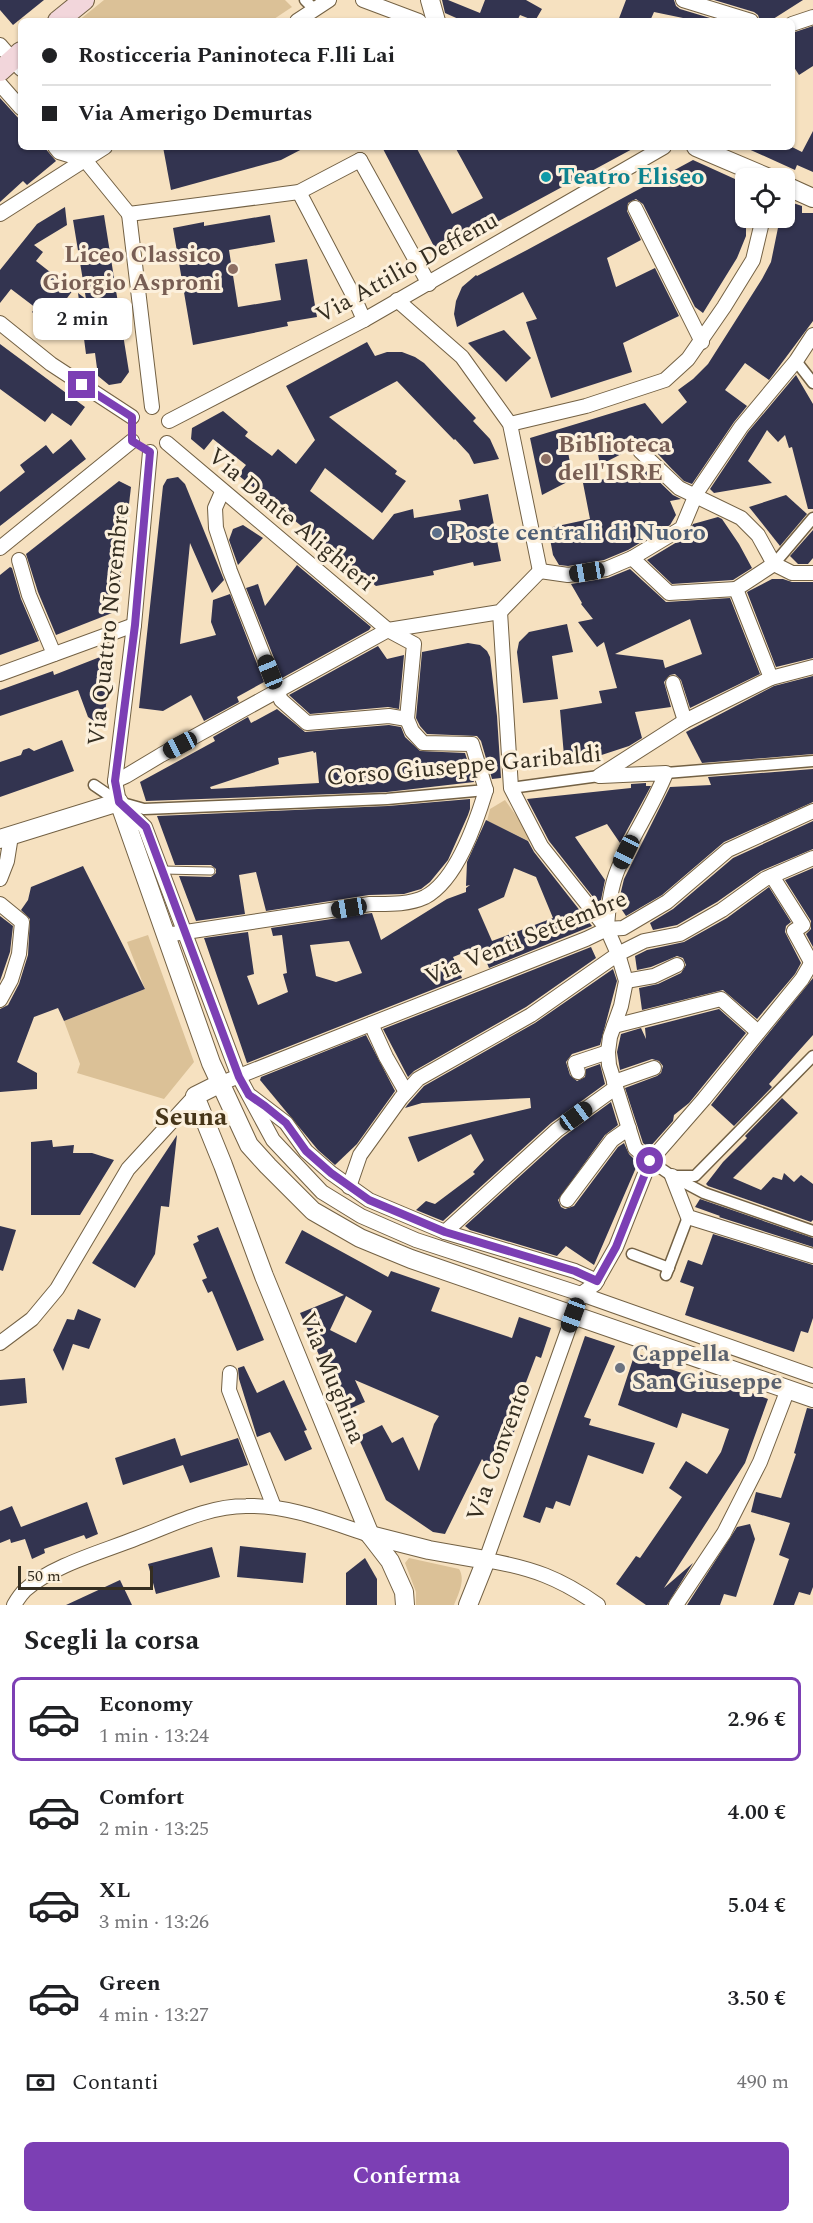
<!DOCTYPE html>
<html lang="it">
<head>
<meta charset="utf-8">
<style>
  :root { --surface:#fff; --page:#f6f6f6; --text:#202124; --muted:#757577; --line:#e0e0e0; --accent:#7c3fb4 }
  body { margin:0; font-family:Spectral,serif; background:var(--page); color:var(--text); height:100vh; display:flex; flex-direction:column; font-size:22px; white-space:nowrap }
  * { box-sizing:border-box; margin:0 }
  p { font-size:20px; color:var(--muted) }
  .icon { flex:none; width:33px; height:33px; fill:none; stroke:currentColor; stroke-width:2; stroke-linecap:round; stroke-linejoin:round }
  .map { position:relative; height:1605px; overflow:hidden }
  .details { display:flex; flex-direction:column; background:var(--surface); flex:1 }
  .details>* { flex:none }
  .banner { position:absolute; left:18px; top:18px; width:777px; height:132px; border-radius:9px; box-shadow:0 2px 4px #0004; display:grid; align-content:center; height:132px; padding:0 24px; background:var(--surface) }
  .controls { position:absolute; left:735px; top:168px; display:grid; gap:12px }
  .controls a { display:grid; place-items:center; width:60px; height:60px; border-radius:9px; background:var(--surface); box-shadow:0 2px 4px #0004; font-size:30px }
  .scale { position:absolute; left:18px; bottom:15px; width:135px; box-sizing:border-box; padding-left:6px; border:3px solid #352e21; border-top:0; font-size:16px; line-height:21px; white-space:nowrap; color:#352e21; -webkit-text-stroke:4px #fcf0dc; paint-order:stroke }
  .end { position:absolute; width:27px; height:27px; margin:-14px; border:8px solid #7c3fb4; background:#fff; box-shadow:0 0 0 3px #fff }
  .from { border-radius:50% }
  .bubble { position:absolute; height:42px; border-radius:9px; background:var(--surface); box-shadow:0 2px 4px #0004; font-size:20px; font-weight:600; line-height:42px; text-align:center }
  .car { position:absolute; width:18px; height:36px; margin:-18px -9px; border-radius:8px; box-shadow:0 0 4px 2px #0007; background:linear-gradient(#222 24%,#8ab4d8 0 40%,#222 0 76%,#8ab4d8 0 86%,#222 0) }
  .banner b { display:flex; align-items:center; gap:21px; height:57px; font-size:22px }
  .banner b+b { border-top:2px solid var(--line) }
  .banner i { width:15px; height:15px; background:var(--text) }
  ul { padding:0; list-style:none }
  li { display:flex; align-items:center; gap:18px; height:84px; margin:0 12px 9px; padding:0 12px; border:3px solid transparent; border-radius:9px }
  li div { flex:1 }
  li b { display:block; font-size:22px }
  li em { font-style:normal; font-weight:600 }
  li.on { border-color:var(--accent) }
  li>.icon { width:54px; height:54px; stroke-width:1.5 }
  h2 { padding:0 24px; font-size:27px; line-height:72px }
  .pay { display:flex; align-items:center; gap:15px; height:66px; padding:0 24px; font-size:22px }
  .pay p { margin-inline-start:auto }
  .primary-button { display:flex; gap:12px; margin-top:auto; padding:12px 24px }
  .primary-button a { flex:1; height:69px; border-radius:9px; background:var(--accent); color:#fff; font-size:24px; font-weight:600; line-height:69px; text-align:center }
  .map>svg:first-child { display:block }
</style>
</head>
<body>
<div class="map">
<svg width="813" height="1605" viewBox="0 0 813 1605">
  <rect width="100%" height="100%" fill="#f6e1c0"/>
  <g fill="#dbc197">
    <path d="M104,0H285L292,7L271,21H78Z"/>
    <path d="M505,800L531,836L533,843L487,821L490,809Z"/>
    <path d="M148,935L194,1062L164,1099L77,1073L80,1064L64,1021L145,989L127,942Z"/>
    <path d="M409,1558L459,1569C466,1580 458,1595 454,1605H416V1592L405,1563Z"/>
  </g>
  <g fill="#333450" fill-rule="evenodd">
    <path d="M0,0H44L13,25L0,10Z"/>
    <path d="M442,0H448L480,13L485,0H526L542,9L535,21L520,15L517,21H463L445,13Z"/>
    <path d="M626,0H674L676,6L680,9L720,21H683V18L654,12L650,21H618Z"/>
    <path d="M714,0H803L770,21H760L758,15L754,12Z"/>
    <path d="M813,26V66L799,75L792,64V33Z"/>
    <path d="M0,98L21,121V147H44L56,161L27,185L23,181L0,202Z"/>
    <path d="M813,131V172L797,165L795,170L744,147H792L802,152Z"/>
    <path d="M163,147H306L281,160L171,190Z"/>
    <path d="M382,147H416L452,214L483,198L455,147H636L438,254Z"/>
    <path d="M693,160L746,184V236L737,258L703,313L695,307L643,204L636,199L628,203L627,211L641,240L607,258L616,287L655,268L679,316L623,343L632,372L551,398L526,322L537,319L523,292L457,327L454,314L456,301L462,287L476,275L477,276L527,250Z"/>
    <path d="M784,200L802,206V213H813V321L769,380L745,363L725,390L747,406L734,422L692,484L684,481L670,467L646,441L637,443L631,449L600,465L597,449L568,452L573,479L542,495L530,438L645,403L662,424L687,402L678,390L693,379L708,364L762,279L771,262L780,218H784Z"/>
    <path d="M65,207L67,225L34,245L43,252L36,261L73,290L48,324L32,312L36,308L11,289L0,303V270L37,224Z"/>
    <path d="M104,215L129,372L121,383L109,385L98,376L95,353L86,354L78,293L86,299L73,220Z"/>
    <path d="M270,215L275,242L229,250L238,307L281,300L275,264L307,259L317,317L287,322L288,326L193,345L173,228L204,222V226Z"/>
    <path d="M504,330L531,358L506,382L468,343Z"/>
    <path d="M367,342L375,356L387,352H402L415,357L424,363L476,418L473,421L490,439L499,459L474,464L469,454L455,439L454,440L397,381L329,417L397,471L395,474L406,481L382,513L325,468L310,491L373,540L394,514L413,509L414,518L461,510L459,500L488,494L501,561L474,566L473,562L433,571L434,575L376,586L238,475L246,465L213,439L204,450L191,439L192,428L223,411L248,432L245,436L272,456L278,449L296,464L315,440L286,386Z"/>
    <path d="M0,344L85,407L71,426L52,413L45,422L0,389Z"/>
    <path d="M796,375L813,404V509H808L792,447L789,448L785,435L778,442L767,430L748,461L772,483L714,493L710,489L748,432Z"/>
    <path d="M71,439L86,459L0,526V492L25,472L20,465L46,445L53,454Z"/>
    <path d="M648,471L673,495L681,499L670,501L676,515L670,525L628,550L604,560L568,566L559,565L553,555L548,528L590,519L583,483Z"/>
    <path d="M178,477L185,484L224,580L212,593L190,543L180,644L216,635L211,622L213,600L230,594L264,682L237,697L239,702L204,721L191,695L163,711L139,708L163,486L167,479Z"/>
    <path d="M119,481L131,487L117,607L112,613L56,635L38,592L26,554Z"/>
    <path d="M786,495L807,514L780,546L749,507Z"/>
    <path d="M718,517L722,519L739,544L752,568L733,580L672,584L647,560L687,536L693,524Z"/>
    <path d="M243,525L263,538L238,565L229,540L233,529Z"/>
    <path d="M813,530V558L808,564H798L790,556Z"/>
    <path d="M297,565L371,627L369,630L282,678L246,588L258,584L265,606Z"/>
    <path d="M10,567L12,568L21,599L39,641L0,655V575Z"/>
    <path d="M630,569L666,602L730,598L760,674L690,708L681,680L675,674L670,675L664,682L671,707L635,712L642,738L629,746L565,767L560,710L602,703L599,691L617,688L604,642L597,647L578,622L593,619L581,604L582,603L571,584L608,578ZM690,619L702,654L665,668L663,660L615,654Z"/>
    <path d="M772,579H783L792,582H813V658L776,667L747,592Z"/>
    <path d="M567,624L573,652L552,656L558,699L523,703L517,652L519,642L529,632Z"/>
    <path d="M468,643L480,645L487,651L490,657L497,716L501,778L492,779L481,741L477,736L427,734L420,726L416,718L422,652Z"/>
    <path d="M378,646L387,659L404,655L399,709L388,707L310,714L289,695Z"/>
    <path d="M112,650L105,714L101,720L94,721L88,717L78,690L0,716V690L53,671L54,675L100,657Z"/>
    <path d="M813,676V754L702,763L686,732L774,686Z"/>
    <path d="M277,709L305,732L389,725L401,727L405,737L420,751L465,753L474,782L387,792L146,801L140,782L215,741L213,737L248,717L251,723ZM313,751L314,753L316,752L319,783L211,789L210,787L279,764L278,758Z"/>
    <path d="M62,740L74,771L0,797V762L21,755L23,750L29,748L34,751Z"/>
    <path d="M813,769V802L724,842L662,895L626,916L618,904L624,879L670,787L711,785L708,777Z"/>
    <path d="M646,783V786H651L620,843L607,824L575,837L605,880L601,900L597,902L549,841L527,799L631,788V784Z"/>
    <path d="M470,799V809L468,815L448,860L430,882L421,889L404,894L369,895L266,911L256,872L239,875L245,914L196,921L179,876L211,877L216,873V869L211,865H175L157,816L388,806Z"/>
    <path d="M486,820L528,841L534,852L592,926L489,968L480,946L453,957L462,978L247,1063L204,938L248,932L254,974L247,976L258,1005L288,992L283,974L287,973L282,935L273,936L271,928L372,913L381,940L447,899L466,892V888L470,885L466,886L467,862ZM514,868L536,877L553,918L492,941L478,909L504,897ZM349,941L362,973L336,982L316,976L310,945Z"/>
    <path d="M813,821V849L761,871L717,902L677,925L653,930L650,923L673,909L733,858Z"/>
    <path d="M83,866L145,989L64,1021L58,1008L34,1017L17,1062L37,1073V1089L0,1092V1009L8,1005L19,984L28,955L30,919L21,910L28,900L31,887Z"/>
    <path d="M813,868V947L806,934L811,929V921L785,880Z"/>
    <path d="M769,887L791,922L786,926L785,932L801,963L795,974L757,1019L723,990L642,1010L639,988L658,984L681,973L686,965L683,958L677,956L651,967L637,970L635,956L647,950L684,942L727,918Z"/>
    <path d="M0,916L13,926L10,952L0,981Z"/>
    <path d="M591,947L596,958L526,1007L414,1071L408,1077L383,1029Z"/>
    <path d="M613,969L617,981L600,1045L572,1054L566,1062L570,1075L577,1081L585,1077L586,1069L600,1064L605,1084L551,1123L443,1221L416,1210L426,1201L435,1204L475,1174L473,1172L484,1160L471,1134L418,1162L408,1137L531,1108L530,1098L422,1103L405,1108L408,1104L424,1086L535,1023Z"/>
    <path d="M813,978V1035L769,1084L772,1087L734,1126L711,1105Z"/>
    <path d="M719,1009L746,1033L689,1103L674,1115L673,1121L649,1148L643,1143L625,1088L657,1076L661,1073L663,1066L659,1061L652,1059L620,1070L617,1052L621,1034L641,1028L646,1039L645,1028Z"/>
    <path d="M366,1035L395,1091L357,1144L335,1165L318,1150L260,1080L261,1077Z"/>
    <path d="M782,1098L798,1113L733,1178L761,1190L773,1177L782,1180L784,1173L794,1182L801,1175L813,1184V1220L811,1222L708,1186L706,1184L723,1162L747,1138L745,1136Z"/>
    <path d="M611,1102L618,1125L605,1135L558,1200L561,1207L565,1209L574,1206L618,1147L624,1143L629,1154L638,1163L594,1265L566,1246L557,1256L470,1230L465,1226L563,1137Z"/>
    <path d="M177,1135L169,1207L161,1206L155,1254L135,1288L92,1263Z"/>
    <path d="M52,1140L53,1147L74,1145L73,1153H92L114,1160L80,1215H31V1142Z"/>
    <path d="M700,1199L813,1238V1247L719,1217L720,1216L695,1207Z"/>
    <path d="M0,1226L16,1230L3,1271L0,1270Z"/>
    <path d="M218,1227L264,1340L237,1351L215,1298L212,1291L208,1293L202,1280L207,1278L193,1244L199,1241L197,1236Z"/>
    <path d="M302,1230L388,1277L391,1271L440,1288L431,1311L512,1338L519,1317L551,1328L541,1358L536,1356L511,1422L517,1425L505,1453L489,1468L482,1459L445,1534L433,1532L386,1500L358,1437L382,1425L392,1443L403,1437L419,1471L434,1424L439,1416L355,1380L365,1402L347,1410L323,1354L319,1355L300,1313L344,1295L285,1263ZM346,1296L372,1311L356,1343L330,1330Z"/>
    <path d="M713,1234L813,1265V1318L808,1333L801,1331L794,1352L685,1315L694,1287L680,1282L688,1260L702,1265Z"/>
    <path d="M78,1309L101,1319L89,1349L73,1344L63,1371L53,1350L67,1319L74,1320Z"/>
    <path d="M585,1336L615,1346L584,1417L591,1419L589,1425L655,1443L643,1474L588,1455L570,1506L556,1501L553,1509L546,1507L540,1523L523,1517Z"/>
    <path d="M635,1353L668,1364L667,1368L748,1395L749,1392L768,1399L745,1463L664,1588L693,1563L667,1605H646L616,1584L636,1556L640,1558L682,1497L669,1488L686,1461L707,1474L721,1452L729,1429L682,1413L677,1428L618,1405Z"/>
    <path d="M244,1366L257,1393L284,1380L307,1430L304,1431L312,1449L285,1461L270,1432L257,1437L239,1379L238,1368Z"/>
    <path d="M25,1378L27,1403L0,1406V1380Z"/>
    <path d="M807,1408L813,1409V1587L810,1595L799,1592L794,1605H773L789,1559L779,1555L790,1523L751,1512L756,1492L781,1498L796,1454L794,1453Z"/>
    <path d="M175,1438L181,1456L238,1438L248,1465L190,1483L183,1465L123,1485L115,1458Z"/>
    <path d="M87,1502L98,1534L86,1539L84,1535L44,1549L45,1553L32,1559L25,1539L11,1543L10,1539L0,1543V1511L12,1506L21,1527Z"/>
    <path d="M750,1524L755,1539L736,1597L724,1594L720,1605H687L737,1527Z"/>
    <path d="M240,1546L306,1553L303,1583L237,1577Z"/>
    <path d="M212,1547L220,1577L156,1594L148,1564Z"/>
    <path d="M365,1558L377,1579V1605H346V1573Z"/>
    <path d="M120,1580L132,1605H66Z"/>
  </g>
  <g fill="none" stroke-linecap="round" stroke-linejoin="round">
    <g stroke="#736144" stroke-width="9">
      <path id="service" d="M162,870L211,871"/>
    </g>
    <g stroke="#736144" stroke-width="13">
      <g id="pedestrian">
        <path d="M305,0L315,10"/>
        <path d="M796,361L813,383"/>
        <path d="M774,564L813,518"/>
        <path d="M666,773L813,761"/>
        <path d="M94,785L119,802L144,809L387,799L486,790"/>
        <path d="M511,788L599,776"/>
        <path d="M650,1161L672,1176L704,1193L813,1231"/>
        <path d="M672,1176H695L813,1056"/>
        <path d="M632,1254L669,1268"/>
        <path d="M666,1275L688,1217"/>
      </g>
    </g>
    <g stroke="#736144" stroke-width="16">
      <g id="minor">
        <path d="M363,0L419,21"/>
        <path d="M683,0L751,21"/>
        <path d="M297,21L329,0"/>
        <path d="M792,24L813,17"/>
        <path d="M0,45L21,69"/>
        <path d="M0,84L21,108"/>
        <path d="M55,147L59,152L85,160"/>
        <path d="M83,147L85,160L129,214"/>
        <path d="M360,160L429,284"/>
        <path d="M299,192L353,295L364,320"/>
        <path d="M635,208L702,342"/>
        <path d="M0,214L105,147"/>
        <path d="M129,214L299,192L360,160"/>
        <path d="M129,214L152,407"/>
        <path d="M397,300L462,357L510,424L540,571"/>
        <path d="M0,323L51,364L132,417"/>
        <path d="M169,421L364,320L664,147"/>
        <path d="M510,424L586,406L665,380L688,359L724,307L753,260L763,218"/>
        <path d="M167,443L388,630L414,644L407,719L412,731L423,743L472,744L486,790"/>
        <path d="M640,451L679,488L741,518L758,535L774,564"/>
        <path d="M150,452L134,625L115,781L119,802L145,827L239,1077L273,1140L322,1192L361,1216L416,1240L581,1294L813,1376"/>
        <path d="M222,492L215,508L216,528L230,571L281,700L307,723L389,716L407,719"/>
        <path d="M0,548L132,441"/>
        <path d="M632,558L669,593L736,589"/>
        <path d="M19,560L29,595L54,654"/>
        <path d="M774,564L792,573H813"/>
        <path d="M540,571L568,575L606,569L632,558L682,528L697,492L741,427L796,361L813,335"/>
        <path d="M500,612L511,788L541,846L607,929L618,954L626,981L621,1006L610,1037L608,1052L609,1065L635,1148L650,1161"/>
        <path d="M0,674L134,625"/>
        <path d="M771,678L736,589L774,564"/>
        <path d="M673,683L685,721"/>
        <path d="M599,776L685,721L771,678L813,667"/>
        <path d="M601,776L666,773C653,806 632,836 618,869C610,888 608,908 607,929"/>
        <path d="M115,781L126,776L161,755L388,630L500,612L540,571"/>
        <path d="M772,876L803,925L794,931L811,962"/>
        <path d="M0,879L7,861L11,836"/>
        <path d="M0,904L22,922L19,954L11,980L0,1000"/>
        <path d="M166,935L370,904C388,904 408,905 425,897C457,880 476,823 486,790"/>
        <path d="M626,981L654,976L677,965"/>
        <path d="M371,1024L386,1057L406,1092"/>
        <path d="M614,1026L721,999L758,1032"/>
        <path d="M578,1072L575,1063L608,1052"/>
        <path d="M614,1082L654,1068"/>
        <path d="M219,1084L586,939L607,929L623,928L667,902L728,850L813,811"/>
        <path d="M252,1097L286,1123L306,1151L331,1173L369,1200L445,1232L575,1271L597,1281"/>
        <path d="M672,1176L688,1217L813,1256"/>
        <path d="M349,1187L360,1155L401,1098L418,1079L531,1015L618,954L644,941L680,934L722,910L765,879L813,858"/>
        <path d="M567,1200L612,1140L629,1128"/>
        <path d="M445,1232L557,1130L615,1088"/>
        <path d="M581,1294L595,1284L616,1247L650,1161L704,1099L802,979L813,960"/>
        <path d="M581,1294L486,1560C532,1568 560,1578 598,1605"/>
        <path d="M0,1343L32,1319L57,1289L128,1169L195,1096"/>
        <path d="M230,1373L229,1390L274,1507"/>
        <path d="M14,1605C17,1600 21,1594 25,1590C53,1565 102,1552 137,1538C172,1525 208,1506 246,1506C290,1505 330,1522 370,1535"/>
        <path d="M676,1605L724,1533L760,1462L788,1389"/>
      </g>
    </g>
    <g stroke="#736144" stroke-width="20">
      <g id="tertiary">
        <path d="M430,0L436,21"/>
        <path d="M696,147L769,178"/>
        <path d="M784,185L813,198"/>
        <path d="M0,839L119,802L211,1063L249,1145L268,1166L313,1211L360,1238L411,1259L813,1398"/>
        <path d="M219,1084L195,1096L223,1165L264,1276L302,1369L370,1535L390,1561L404,1592L405,1605"/>
        <path d="M370,1535L429,1550L486,1560L468,1605"/>
      </g>
    </g>
    <g stroke="#736144" stroke-width="22">
      <g id="secondary">
        <path d="M58,21L84,0"/>
        <path d="M0,71L21,52"/>
      </g>
    </g>
    <use href="#service" stroke="#fff" stroke-width="7"/>
    <use href="#pedestrian" stroke="#fff" stroke-width="10"/>
    <use href="#minor" stroke="#fff" stroke-width="14"/>
    <use href="#tertiary" stroke="#fff" stroke-width="18"/>
    <use href="#secondary" stroke="#f2d6db" stroke-width="20"/>
  </g>
  <g fill="none" stroke-linecap="round" stroke-linejoin="round">
    <path stroke="#7c3fb4" stroke-width="8" d="M82,385L132,417V441L150,452L135,625L115,781L119,802L146,827L239,1077L249,1095L265,1106L286,1123L306,1151L331,1173L369,1200L445,1232L575,1271L597,1281L616,1247L650,1161"/>
  </g>
  <circle fill="#0f9aa8" stroke="#fcf0dc" stroke-width="2" cx="546" cy="177" r="6"/>
  <g fill="#8d6e63" stroke="#fcf0dc" stroke-width="2">
    <circle cx="233" cy="269" r="6"/>
    <circle cx="546" cy="459" r="6"/>
  </g>
  <circle fill="#5c6f8a" stroke="#fcf0dc" stroke-width="2" cx="437" cy="533" r="6"/>
  <circle fill="#6b7280" stroke="#fcf0dc" stroke-width="2" cx="620" cy="1368" r="6"/>
  <g text-anchor="middle" dominant-baseline="central" stroke-width="6" stroke-linejoin="round" paint-order="stroke">
    <g font-size="24" font-weight="bold" fill="#0d838f" stroke="#fcf0dc" text-anchor="start">
      <text x="558" y="177">Teatro Eliseo</text>
    </g>
    <g font-size="24" font-weight="bold" fill="#785e54" stroke="#fcf0dc" text-anchor="end">
      <text x="221" y="255">Liceo Classico<tspan x="221" dy="28">Giorgio Asproni</tspan></text>
      <text x="558" y="445" text-anchor="start">Biblioteca<tspan x="558" dy="28">dell'ISRE</tspan></text>
    </g>
    <g font-size="24" fill="#352e21" stroke="#fcf0dc">
      <text transform="translate(407 268) rotate(-29)">Via Attilio Deffenu</text>
      <text transform="translate(291 520) rotate(40)">Via Dante Alighieri</text>
      <text transform="translate(109 625) rotate(-84)">Via Quattro Novembre</text>
      <text transform="translate(464 766) rotate(-5)">Corso Giuseppe Garibaldi</text>
      <text transform="translate(526 938) rotate(-22)">Via Venti Settembre</text>
      <text transform="translate(332 1378) rotate(68)">Via Mughina</text>
      <text transform="translate(499 1452) rotate(-70)">Via Convento</text>
    </g>
    <g font-size="24" font-weight="bold" fill="#4e5e75" stroke="#fcf0dc" text-anchor="start">
      <text x="449" y="533">Poste centrali di Nuoro</text>
    </g>
    <g font-size="24" font-weight="bold" fill="#5b616d" stroke="#fcf0dc" text-anchor="start">
      <text x="632" y="1354">Cappella<tspan x="632" dy="28">San Giuseppe</tspan></text>
    </g>
    <g font-size="26" font-weight="bold" fill="#463518" stroke="#fcf0dc">
      <text x="191" y="1117">Seuna</text>
    </g>
  </g>
</svg>
<div class="controls">
<a><svg class="icon" aria-label="locate" viewBox="0 0 24 24"><circle cx="12" cy="12" r="6"/><path d="M12 2v4M12 18v4M2 12h4M18 12h4"/></svg></a>
</div>
<div class="scale">50 m</div>
<i class="end from" style="left:650px;top:1161px"></i>
<i class="end" style="left:82px;top:385px"></i>
<div class="bubble" style="left:33px;top:298px;width:99px">2 min</div>
<i class="car" style="left:587px;top:572px;rotate:261deg"></i>
<i class="car" style="left:270px;top:672px;rotate:338deg"></i>
<i class="car" style="left:180px;top:745px;rotate:242deg"></i>
<i class="car" style="left:626px;top:852px;rotate:206deg"></i>
<i class="car" style="left:349px;top:908px;rotate:261deg"></i>
<i class="car" style="left:576px;top:1116px;rotate:54deg"></i>
<i class="car" style="left:573px;top:1315px;rotate:200deg"></i>
<div class="banner">
<b><i class="from"></i>Rosticceria Paninoteca F.lli Lai</b>
<b><i></i>Via Amerigo Demurtas</b>
</div>
</div>
<section class="details">
<h2>Scegli la corsa</h2>
<ul>
<li class="on"><svg class="icon" aria-label="car" viewBox="0 0 24 24"><path d="M5 17H2v-5l4-1 3-4h7l3 4 3 1v5h-3M9 17h6M6 11h13"/><circle cx="7" cy="17" r="2"/><circle cx="17" cy="17" r="2"/></svg><div><b>Economy</b><p>1 min · 13:24</p></div><em>2.96 €</em></li>
<li><svg class="icon" aria-label="car" viewBox="0 0 24 24"><path d="M5 17H2v-5l4-1 3-4h7l3 4 3 1v5h-3M9 17h6M6 11h13"/><circle cx="7" cy="17" r="2"/><circle cx="17" cy="17" r="2"/></svg><div><b>Comfort</b><p>2 min · 13:25</p></div><em>4.00 €</em></li>
<li><svg class="icon" aria-label="car" viewBox="0 0 24 24"><path d="M5 17H2v-5l4-1 3-4h7l3 4 3 1v5h-3M9 17h6M6 11h13"/><circle cx="7" cy="17" r="2"/><circle cx="17" cy="17" r="2"/></svg><div><b>XL</b><p>3 min · 13:26</p></div><em>5.04 €</em></li>
<li><svg class="icon" aria-label="car" viewBox="0 0 24 24"><path d="M5 17H2v-5l4-1 3-4h7l3 4 3 1v5h-3M9 17h6M6 11h13"/><circle cx="7" cy="17" r="2"/><circle cx="17" cy="17" r="2"/></svg><div><b>Green</b><p>4 min · 13:27</p></div><em>3.50 €</em></li>
</ul>
<div class="pay"><svg class="icon" aria-label="cash" viewBox="0 0 24 24"><path d="M3 7h18v10H3z"/><circle cx="12" cy="12" r="2"/></svg>Contanti<p>490 m</p></div>
<div class="primary-button"><a>Conferma</a></div>
</section>
</body>
</html>
